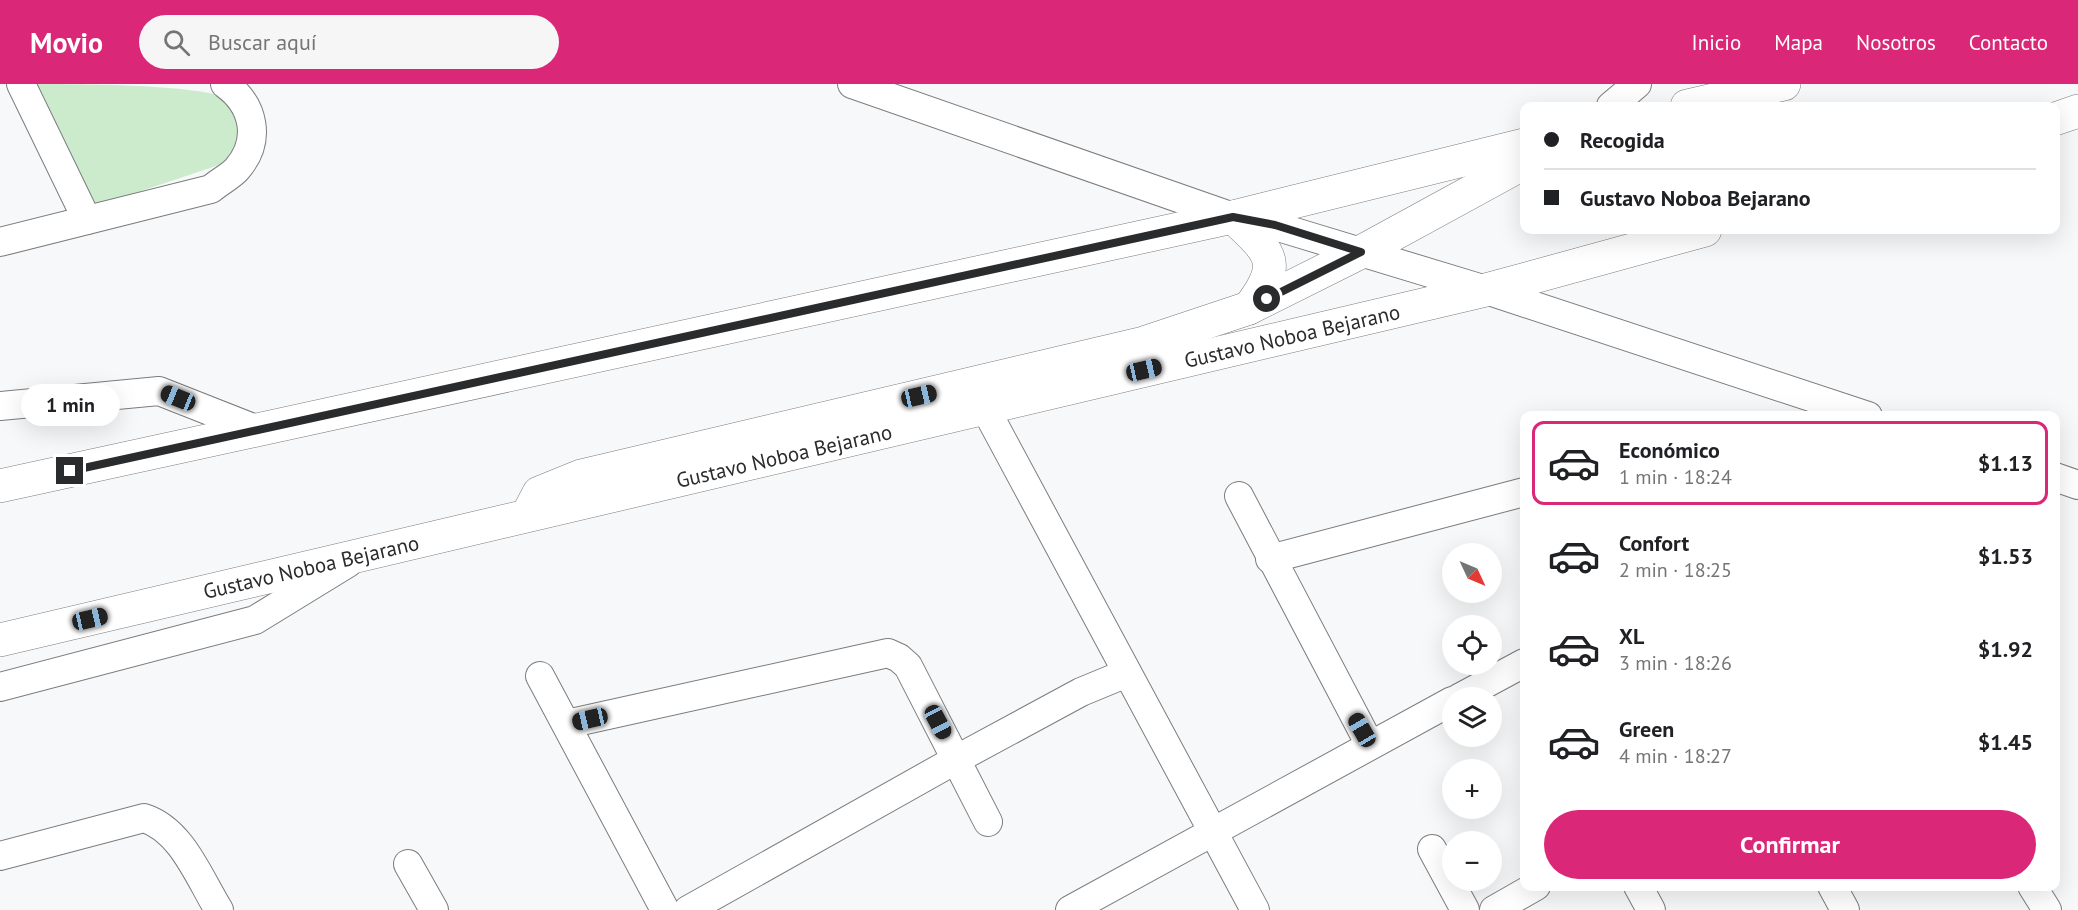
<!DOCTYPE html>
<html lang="es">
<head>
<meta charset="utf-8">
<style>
  :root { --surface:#fff; --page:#f6f6f6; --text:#202124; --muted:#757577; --line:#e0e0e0; --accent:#db2777 }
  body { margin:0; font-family:"PT Sans",sans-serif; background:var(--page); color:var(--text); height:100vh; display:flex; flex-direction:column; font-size:22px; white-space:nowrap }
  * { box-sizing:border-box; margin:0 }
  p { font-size:20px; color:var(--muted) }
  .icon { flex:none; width:33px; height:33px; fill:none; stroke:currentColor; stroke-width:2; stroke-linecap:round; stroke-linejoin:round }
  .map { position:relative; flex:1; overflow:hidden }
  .drawer { position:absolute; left:1520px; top:327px; width:540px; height:480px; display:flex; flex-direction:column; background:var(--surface); border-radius:12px; box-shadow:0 6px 24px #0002 }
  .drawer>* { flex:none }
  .banner { position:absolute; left:1520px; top:18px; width:540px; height:132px; border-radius:12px; box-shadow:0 6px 24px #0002; display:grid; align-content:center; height:132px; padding:0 24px; background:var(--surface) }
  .needle { width:39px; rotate:134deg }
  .fabs { position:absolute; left:1442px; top:459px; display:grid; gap:12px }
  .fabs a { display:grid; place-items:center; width:60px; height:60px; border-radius:50%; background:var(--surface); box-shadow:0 6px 24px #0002; font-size:30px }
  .end { position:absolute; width:27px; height:27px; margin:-14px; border:8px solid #2a2b2c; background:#fff; box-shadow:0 0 0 3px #fff }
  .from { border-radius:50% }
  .bubble { position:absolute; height:42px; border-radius:21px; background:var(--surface); box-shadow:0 6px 24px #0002; font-size:20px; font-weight:700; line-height:42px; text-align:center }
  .car { position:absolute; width:18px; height:36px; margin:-18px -9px; border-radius:8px; box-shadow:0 0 4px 2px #0007; background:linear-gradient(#222 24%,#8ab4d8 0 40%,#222 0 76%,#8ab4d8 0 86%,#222 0) }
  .banner b { display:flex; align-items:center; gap:21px; height:57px; font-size:22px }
  .banner b+b { border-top:2px solid var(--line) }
  .banner i { width:15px; height:15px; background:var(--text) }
  ul { padding:10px 0 0; list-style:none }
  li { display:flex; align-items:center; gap:18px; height:84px; margin:0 12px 9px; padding:0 12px; border:3px solid transparent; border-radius:12px }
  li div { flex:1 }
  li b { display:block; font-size:22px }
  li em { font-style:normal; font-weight:700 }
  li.current { border-color:var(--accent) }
  li>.icon { width:54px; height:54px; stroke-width:1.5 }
  .action { display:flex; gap:12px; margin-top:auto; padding:12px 24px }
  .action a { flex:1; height:69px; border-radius:36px; background:var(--accent); color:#fff; font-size:24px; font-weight:700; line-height:69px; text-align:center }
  header { display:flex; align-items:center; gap:36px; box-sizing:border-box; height:84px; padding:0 30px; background:var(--accent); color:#fff }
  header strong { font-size:28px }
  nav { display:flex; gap:33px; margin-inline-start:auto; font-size:21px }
  .search { width:420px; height:54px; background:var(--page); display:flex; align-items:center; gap:15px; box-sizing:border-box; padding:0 21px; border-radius:33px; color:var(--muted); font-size:22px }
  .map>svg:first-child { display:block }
</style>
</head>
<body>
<header>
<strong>Movio</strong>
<div class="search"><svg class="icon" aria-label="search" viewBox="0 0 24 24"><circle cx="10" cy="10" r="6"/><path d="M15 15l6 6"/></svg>Buscar aquí</div>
<nav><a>Inicio</a><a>Mapa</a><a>Nosotros</a><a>Contacto</a></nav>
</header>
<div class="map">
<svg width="2078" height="826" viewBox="0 0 2078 826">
  <rect width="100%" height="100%" fill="#f7f8fa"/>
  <path fill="#ccebcd" d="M29,0C77,0 186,0 225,13C235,19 235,31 237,42C240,57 236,68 225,79L96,122Z"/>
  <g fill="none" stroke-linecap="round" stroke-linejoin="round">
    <g stroke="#7b7c7e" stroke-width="30">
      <g id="minor">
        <path d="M21,0L87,136"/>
        <path d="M852,0L1233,133L1275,142L1486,206L1868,332"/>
        <path d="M1611,22L1637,0"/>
        <path d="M0,158L211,105C219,98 231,92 237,85C262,56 254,21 225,0"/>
        <path d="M0,322L159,307L258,346"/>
        <path d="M985,324L1255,826"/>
        <path d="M2055,393L2078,401"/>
        <path d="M1239,412L1370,661"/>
        <path d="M1270,475L1524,408"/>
        <path d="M540,592L665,826"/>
        <path d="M0,603L255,536L348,479"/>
        <path d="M1459,614L1524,579"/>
        <path d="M567,640L888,569L899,574L908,582L988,738"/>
        <path d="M1432,765L1465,826"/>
        <path d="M0,772L144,734C182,746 199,794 219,826"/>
        <path d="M408,780L434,826"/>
        <path d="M1638,802L1651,826"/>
        <path d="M1832,802L1845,826"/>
        <path d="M2032,802L2047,826"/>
        <path d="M688,826L957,675L1081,608L1127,589"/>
        <path d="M1070,826L1452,617"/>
        <path d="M1494,826L1536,802"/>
      </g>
    </g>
    <g stroke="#7b7c7e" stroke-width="34">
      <g id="tertiary">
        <path d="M1687,22L1784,0"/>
        <path d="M2055,35L2078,27"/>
        <path d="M1233,133C1271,169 1284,178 1249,224"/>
        <path d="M0,402L1233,133L1524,61"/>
        <path d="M528,430L539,409L581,392L1144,259L1249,224L1361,168L1524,79"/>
        <path d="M0,556L1486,206L1705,146"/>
      </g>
    </g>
    <use href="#minor" stroke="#fff" stroke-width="28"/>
    <use href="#tertiary" stroke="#fff" stroke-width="33"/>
  </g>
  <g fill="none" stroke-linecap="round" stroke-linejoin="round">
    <path stroke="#2a2b2c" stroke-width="8" d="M70,387L1233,133L1275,141L1361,168L1267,215"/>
  </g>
  <g text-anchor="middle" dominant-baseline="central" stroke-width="4.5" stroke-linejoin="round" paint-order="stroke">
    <g font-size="21" fill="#2a2b2c" stroke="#fff">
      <text transform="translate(1292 252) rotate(-13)">Gustavo Noboa Bejarano</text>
      <text transform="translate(784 372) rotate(-13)">Gustavo Noboa Bejarano</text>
      <text transform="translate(311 483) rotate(-13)">Gustavo Noboa Bejarano</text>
    </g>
  </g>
</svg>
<div class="fabs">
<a><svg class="needle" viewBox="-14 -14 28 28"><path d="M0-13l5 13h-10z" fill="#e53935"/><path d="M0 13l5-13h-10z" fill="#757577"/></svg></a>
<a><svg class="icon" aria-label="locate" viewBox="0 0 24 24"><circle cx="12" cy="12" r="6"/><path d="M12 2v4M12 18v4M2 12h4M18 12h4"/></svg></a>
<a><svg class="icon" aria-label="layers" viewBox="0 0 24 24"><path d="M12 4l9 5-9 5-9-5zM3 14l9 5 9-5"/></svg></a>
<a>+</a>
<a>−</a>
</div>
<i class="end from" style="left:1267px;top:215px"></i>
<i class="end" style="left:70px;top:387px"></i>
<div class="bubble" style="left:21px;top:300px;width:99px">1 min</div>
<i class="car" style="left:1144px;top:286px;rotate:77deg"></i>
<i class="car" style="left:919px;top:312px;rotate:77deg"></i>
<i class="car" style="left:178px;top:314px;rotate:292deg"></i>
<i class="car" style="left:90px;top:535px;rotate:77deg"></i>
<i class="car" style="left:590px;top:635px;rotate:257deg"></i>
<i class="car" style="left:938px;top:638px;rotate:152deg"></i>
<i class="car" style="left:1362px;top:646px;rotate:330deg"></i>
<div class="banner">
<b><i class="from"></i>Recogida</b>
<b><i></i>Gustavo Noboa Bejarano</b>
</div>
<section class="drawer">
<ul>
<li class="current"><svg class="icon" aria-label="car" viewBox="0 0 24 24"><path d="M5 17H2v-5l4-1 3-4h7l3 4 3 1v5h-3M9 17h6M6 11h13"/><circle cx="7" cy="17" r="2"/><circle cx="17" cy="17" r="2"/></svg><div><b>Económico</b><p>1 min · 18:24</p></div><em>$1.13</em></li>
<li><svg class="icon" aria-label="car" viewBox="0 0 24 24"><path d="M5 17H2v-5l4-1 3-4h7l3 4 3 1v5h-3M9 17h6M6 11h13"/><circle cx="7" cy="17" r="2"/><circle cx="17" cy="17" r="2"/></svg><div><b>Confort</b><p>2 min · 18:25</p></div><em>$1.53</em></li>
<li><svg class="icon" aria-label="car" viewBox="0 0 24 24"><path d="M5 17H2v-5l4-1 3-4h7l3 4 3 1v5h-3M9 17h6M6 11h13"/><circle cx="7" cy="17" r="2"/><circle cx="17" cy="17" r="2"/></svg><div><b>XL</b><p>3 min · 18:26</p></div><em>$1.92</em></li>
<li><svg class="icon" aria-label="car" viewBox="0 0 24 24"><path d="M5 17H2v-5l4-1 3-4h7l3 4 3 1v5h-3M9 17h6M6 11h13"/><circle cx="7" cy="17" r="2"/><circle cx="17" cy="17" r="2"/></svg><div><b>Green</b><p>4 min · 18:27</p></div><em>$1.45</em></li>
</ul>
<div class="action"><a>Confirmar</a></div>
</section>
</div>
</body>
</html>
